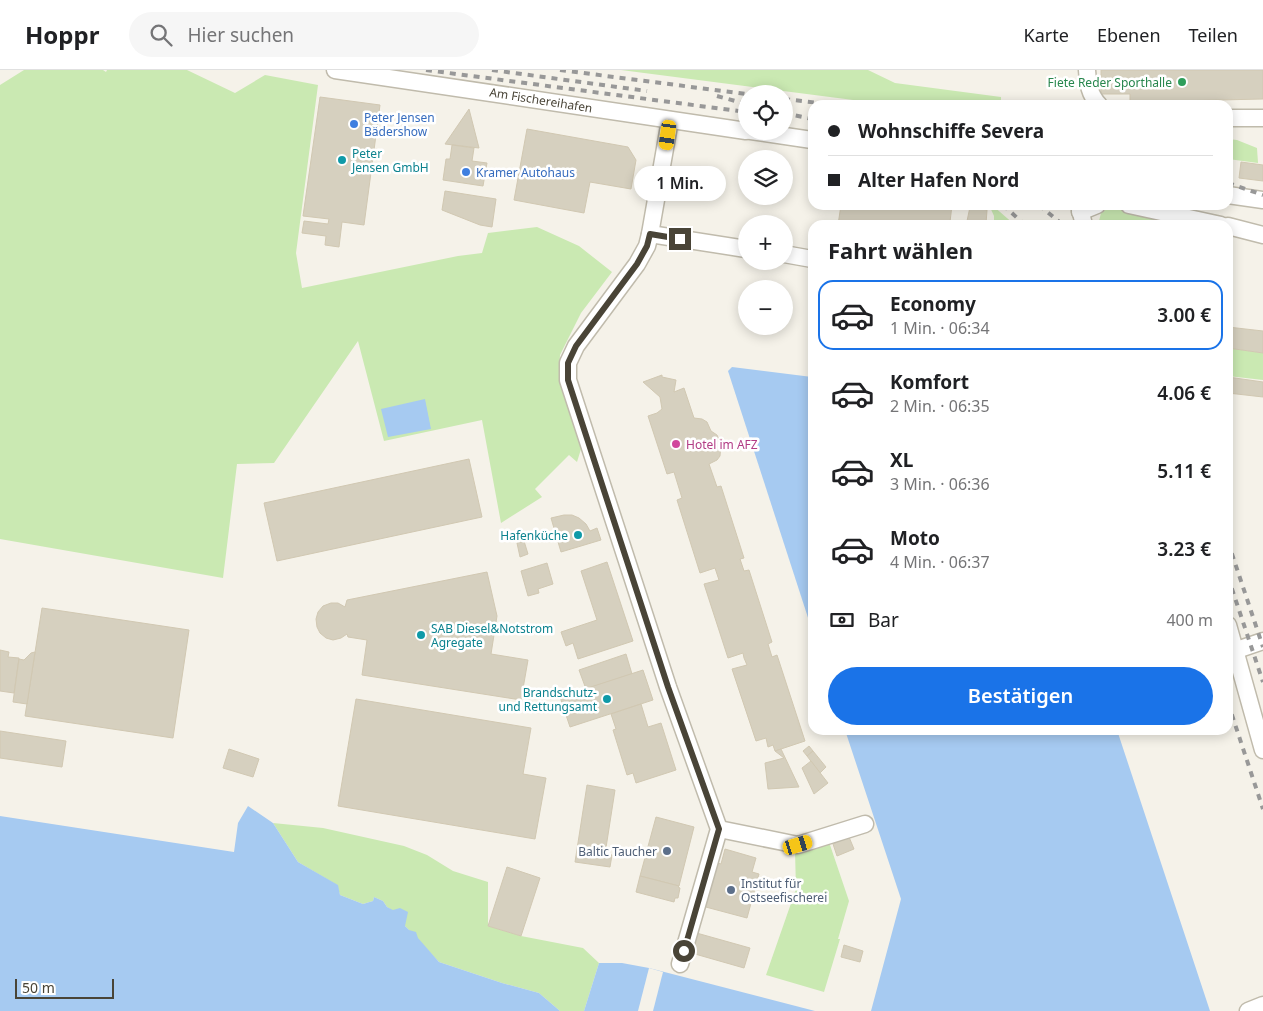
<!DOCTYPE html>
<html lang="de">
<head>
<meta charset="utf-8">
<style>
  :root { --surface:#fff; --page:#f6f6f6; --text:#202124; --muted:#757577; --line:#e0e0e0; --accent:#1a73e8 }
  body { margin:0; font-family:"Noto Sans",sans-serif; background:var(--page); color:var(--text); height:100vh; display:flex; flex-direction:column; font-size:19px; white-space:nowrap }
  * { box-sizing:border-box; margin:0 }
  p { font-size:16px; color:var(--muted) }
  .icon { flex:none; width:28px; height:28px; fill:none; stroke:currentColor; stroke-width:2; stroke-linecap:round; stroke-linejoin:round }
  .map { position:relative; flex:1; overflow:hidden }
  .side { position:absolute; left:808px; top:150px; width:425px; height:515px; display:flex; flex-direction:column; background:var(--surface); border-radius:15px; box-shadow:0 2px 12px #0003 }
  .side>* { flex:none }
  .hud { position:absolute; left:808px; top:30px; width:425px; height:110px; border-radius:15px; box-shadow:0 2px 12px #0003; display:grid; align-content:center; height:110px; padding:0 20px; background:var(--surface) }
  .fabs { position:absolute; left:738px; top:15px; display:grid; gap:10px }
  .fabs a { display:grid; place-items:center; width:55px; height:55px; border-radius:50%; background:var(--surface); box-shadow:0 2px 12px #0003; font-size:25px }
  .scale { position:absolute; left:15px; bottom:12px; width:99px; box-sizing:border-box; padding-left:5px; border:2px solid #494437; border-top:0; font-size:14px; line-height:18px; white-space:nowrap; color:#494437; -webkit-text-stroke:4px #fff; paint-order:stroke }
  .end { position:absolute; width:22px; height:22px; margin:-11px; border:6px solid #494437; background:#fff; box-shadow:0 0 0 2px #fff }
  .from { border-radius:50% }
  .bubble { position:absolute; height:35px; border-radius:18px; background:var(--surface); box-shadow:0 2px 12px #0003; font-size:16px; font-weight:600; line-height:35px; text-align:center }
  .car { position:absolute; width:15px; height:30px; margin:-15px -8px; border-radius:6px; box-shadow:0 0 4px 1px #0007; background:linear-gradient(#f5c518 24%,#345 0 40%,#f5c518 0 76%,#345 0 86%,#f5c518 0) }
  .hud b { display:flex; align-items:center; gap:18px; height:48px; font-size:19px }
  .hud b+b { border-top:1px solid var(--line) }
  .hud i { width:12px; height:12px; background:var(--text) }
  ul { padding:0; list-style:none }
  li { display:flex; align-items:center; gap:15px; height:70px; margin:0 10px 8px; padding:0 10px; border:2px solid transparent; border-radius:15px }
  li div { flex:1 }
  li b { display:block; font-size:19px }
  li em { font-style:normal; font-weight:600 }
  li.current { border-color:var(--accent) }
  li>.icon { width:45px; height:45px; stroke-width:1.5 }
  h2 { padding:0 20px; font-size:22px; line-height:60px }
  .pay { display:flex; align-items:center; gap:12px; height:55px; padding:0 20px; font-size:19px }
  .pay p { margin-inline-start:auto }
  .action { display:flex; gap:10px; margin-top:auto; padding:10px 20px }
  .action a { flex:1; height:58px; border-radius:30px; background:var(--accent); color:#fff; font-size:20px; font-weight:600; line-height:58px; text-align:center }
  header { display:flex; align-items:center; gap:30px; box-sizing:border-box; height:70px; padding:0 25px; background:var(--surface); border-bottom:1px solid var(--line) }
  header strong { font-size:24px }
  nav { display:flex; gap:28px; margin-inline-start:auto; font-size:18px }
  .search { width:350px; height:45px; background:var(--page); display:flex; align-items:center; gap:12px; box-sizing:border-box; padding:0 18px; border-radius:28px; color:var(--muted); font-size:19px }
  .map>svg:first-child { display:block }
</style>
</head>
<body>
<header>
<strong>Hoppr</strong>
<div class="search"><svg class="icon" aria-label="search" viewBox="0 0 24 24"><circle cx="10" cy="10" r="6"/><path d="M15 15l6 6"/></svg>Hier suchen</div>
<nav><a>Karte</a><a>Ebenen</a><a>Teilen</a></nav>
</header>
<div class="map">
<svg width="1263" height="941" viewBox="0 0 1263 941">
  <rect width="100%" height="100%" fill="#f5f2e9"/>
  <g fill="#cae9b2">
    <path d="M24,0H103L106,2L107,0H187L235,23L265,5L318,15L296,183L302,218L458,186L482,183L488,163L537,157L579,176L612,202L581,243L560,285L559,306L581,379L577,392L569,385L535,419L542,427L501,453L482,350L384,371L358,271L274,393L237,394L223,508L0,469V15Z"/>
    <path d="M621,0H868L895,13L1001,27V35H892Z"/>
    <path d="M1228,69L1237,70L1257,78L1258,93L1228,89Z"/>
    <path d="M989,135H992L1015,155H988L994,154V146Z"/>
    <path d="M1112,135H1116L1210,155H1098L1101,143Z"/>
    <path d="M1228,278L1263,283V310L1228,306Z"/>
    <path d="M273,753L323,758L404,776L427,785L453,801L488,812V856L521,866L583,878L599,893L584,941H560L539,923L502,913L439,892L405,856L393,841L387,837L383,831L374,827L373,831L363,834L340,825L337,815L298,792Z"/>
    <path d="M828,769L849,831L838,869H840L824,922L766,905L796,819L795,781Z"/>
  </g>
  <g fill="#a6caf1">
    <path d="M732,297L812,307V560L728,301Z"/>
    <path d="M425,329L431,359L388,367L381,339Z"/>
    <path d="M845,660H1117L1210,941H871L901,829Z"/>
    <path d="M248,736L273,753L298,792L338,815L340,825L363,834L373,831L374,827L383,831L387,837L393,840L400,838L408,842L405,856L409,860L416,862L418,868L439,892L502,913L539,923L560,941H0V746L234,782L238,753Z"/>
    <path d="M599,893H622L649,898L815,941H584Z"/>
  </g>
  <path fill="#f5f2e9" d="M649,898L663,902L653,941H638Z"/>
  <g fill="#d6d0bf" stroke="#d1c8b2">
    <path d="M1101,0H1263V29L1130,32V24H1101Z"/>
    <path d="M320,27L380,35L364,155L342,152L339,177L325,175L326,166L302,163L304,151L328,154L329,149L303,146Z"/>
    <path d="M469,39L479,78L445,74Z"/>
    <path d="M527,59L628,77L636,90L631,119L590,112L584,143L514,130Z"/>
    <path d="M452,75L474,78L472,91L487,93L483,116L443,110L446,89H450Z"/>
    <path d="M1241,92L1263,95V111L1239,108Z"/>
    <path d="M445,121L496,129L492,157L480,155L442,140Z"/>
    <path d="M841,135H952L950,152H945L944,155H838Z"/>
    <path d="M970,137L987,140L986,154L967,151Z"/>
    <path d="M965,151L988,154V155H964Z"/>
    <path d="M1228,229L1231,230L1228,257L1263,261V283L1228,278Z"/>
    <path d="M662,305V307L676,310L674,322L684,318L694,348L702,349L707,352L711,361L717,365L721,374L720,386L717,390L709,394L717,417L721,416L744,488L740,489L744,501L749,500L772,572L768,574L772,587L777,585L805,671L775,681L773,675L768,677L766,668L756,671L732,599L747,595L744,588L743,583L728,588L704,514L719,510L715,498L700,503L677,430L682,428L674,402L667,404L648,346L657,343L662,339L660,327L643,312Z"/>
    <path d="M1228,307L1263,312V327L1228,323Z"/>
    <path d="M469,389L482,447L277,491L264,433Z"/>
    <path d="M564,445H572L579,448L586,454L590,461L597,458L601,470L561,482L551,448Z"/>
    <path d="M524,471L528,484L520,487L517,473Z"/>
    <path d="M607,492L633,571L578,589L573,573L566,576L561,562L597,550L581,501Z"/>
    <path d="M547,493L553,514L538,519L539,523L528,526L521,501Z"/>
    <path d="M487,502L497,546L491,584L528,590L521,630L362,605L367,570L348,567L347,564L341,568L333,570L326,568L320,563L317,557L316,549L318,542L323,536L331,533H338L345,537L347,530Z"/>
    <path d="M42,538L189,560L173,668L25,646Z"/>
    <path d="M0,580L9,582L8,587L19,588L14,623L0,621Z"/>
    <path d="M35,582L27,634L13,632L19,589L24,590L31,583Z"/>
    <path d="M626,584L632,604L586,619L579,600Z"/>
    <path d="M643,600L653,630L570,657L560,627Z"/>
    <path d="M356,629L531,658L523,704L546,708L535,769L338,736Z"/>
    <path d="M641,634L648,657L661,653L676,700L636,713L633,703L627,705L613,660L616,659L611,644Z"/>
    <path d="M0,661L66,671L62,697L0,688Z"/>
    <path d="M809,676L813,681L807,686L803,681Z"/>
    <path d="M229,679L259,689L253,707L223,698Z"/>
    <path d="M781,679L799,717L768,719L765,693L784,688L775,681Z"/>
    <path d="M813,681L826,697L820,703L807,686Z"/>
    <path d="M811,691L828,713L814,724L802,698Z"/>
    <path d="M587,715L615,720L605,784L612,785L610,797L575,792Z"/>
    <path d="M656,747L694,757L679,816L640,806Z"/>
    <path d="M849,767L854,779L837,786L833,774Z"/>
    <path d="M725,779L756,788L752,802L759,804L747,848L702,836L715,792L721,794Z"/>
    <path d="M507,797L540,808L521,866L488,856Z"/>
    <path d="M640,806L679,816L678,817L680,818L678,828H675L674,832L636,822Z"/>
    <path d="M693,862L750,878L744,898L688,882Z"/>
    <path d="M844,875L863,881L860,892L841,887Z"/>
  </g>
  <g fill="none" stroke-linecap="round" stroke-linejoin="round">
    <g stroke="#c0bbac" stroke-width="19">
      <g id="minor">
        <path d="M335,0L746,61"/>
        <path d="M1087,0C1088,14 1089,24 1099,35"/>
        <path d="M1228,48H1263"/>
        <path d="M670,50L650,164L647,176L637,194L576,276L568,293V310L668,617L719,759L680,894"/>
        <path d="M751,61L812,70"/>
        <path d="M1228,125L1263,130"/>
        <path d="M1079,135L1084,155"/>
        <path d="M1129,135L1221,155"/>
        <path d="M1080,142L1097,135"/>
        <path d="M1228,156L1263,165"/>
        <path d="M650,164L746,179"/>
        <path d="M784,184L812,189"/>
        <path d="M1228,555L1263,680"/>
        <path d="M1228,583L1263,571"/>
        <path d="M719,759L798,775L865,754"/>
        <path d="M1248,941L1263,935"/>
      </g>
    </g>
    <use href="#minor" stroke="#fff" stroke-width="16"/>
    <g stroke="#989898" stroke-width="4" stroke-dasharray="6 6" stroke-linecap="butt">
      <path d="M426,0L746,42"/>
      <path d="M492,0L647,21"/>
      <path d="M560,0L746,24"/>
      <path d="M717,26L746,34"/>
      <path d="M784,29L837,35"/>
      <path d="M784,43L812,49"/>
      <path d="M1228,113L1263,125"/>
      <path d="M1003,135L1025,155"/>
      <path d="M1039,135L1063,155"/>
      <path d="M1228,472L1263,577"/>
      <path d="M1228,507L1263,612"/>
      <path d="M1228,633L1263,739"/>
    </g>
  </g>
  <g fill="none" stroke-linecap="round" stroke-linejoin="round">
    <path stroke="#494437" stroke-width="6" d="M680,169L650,164L647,176L637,194L576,276L568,293V310L668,617L719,759L684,881"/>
  </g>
  <circle fill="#2e9e5b" stroke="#fff" stroke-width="2" cx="1182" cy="12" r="5"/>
  <g fill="#3f7fe0" stroke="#fff" stroke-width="2">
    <circle cx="354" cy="54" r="5"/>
    <circle cx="466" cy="102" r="5"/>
  </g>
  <g fill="#0f9aa8" stroke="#fff" stroke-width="2">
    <circle cx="342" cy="90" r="5"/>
    <circle cx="578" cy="465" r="5"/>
    <circle cx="421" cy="565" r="5"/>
    <circle cx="607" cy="629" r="5"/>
  </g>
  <circle fill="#d1479c" stroke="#fff" stroke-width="2" cx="676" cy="374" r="5"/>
  <g fill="#5c6f8a" stroke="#fff" stroke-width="2">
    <circle cx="667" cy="781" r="5"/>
    <circle cx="731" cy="820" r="5"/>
  </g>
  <g text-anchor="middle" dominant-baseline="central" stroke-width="5" stroke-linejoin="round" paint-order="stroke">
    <g font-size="12" fill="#27864d" stroke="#fff" text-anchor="end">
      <text x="1172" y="12">Fiete Reder Sporthalle</text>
    </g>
    <g font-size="12" fill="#494437" stroke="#fff">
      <text transform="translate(541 30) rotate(9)">Am Fischereihafen</text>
    </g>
    <g font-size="12" fill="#366cbe" stroke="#fff" text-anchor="start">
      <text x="364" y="47">Peter Jensen<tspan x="364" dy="14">Bädershow</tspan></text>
      <text x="476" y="102">Kramer Autohaus</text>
    </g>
    <g font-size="12" fill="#0d838f" stroke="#fff" text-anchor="start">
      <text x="352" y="83">Peter<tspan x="352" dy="14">Jensen GmbH</tspan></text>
      <text x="568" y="465" text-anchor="end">Hafenküche</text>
      <text x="431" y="558">SAB Diesel&amp;Notstrom<tspan x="431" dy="14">Agregate</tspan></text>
      <text x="597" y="622" text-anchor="end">Brandschutz-<tspan x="597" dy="14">und Rettungsamt</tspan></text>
    </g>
    <g font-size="12" fill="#b23c85" stroke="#fff" text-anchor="start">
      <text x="686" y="374">Hotel im AFZ</text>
    </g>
    <g font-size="12" fill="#4e5e75" stroke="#fff" text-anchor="end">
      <text x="657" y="781">Baltic Taucher</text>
      <text x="741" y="813" text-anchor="start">Institut für<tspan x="741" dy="14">Ostseefischerei</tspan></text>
    </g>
  </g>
</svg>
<div class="fabs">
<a><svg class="icon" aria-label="locate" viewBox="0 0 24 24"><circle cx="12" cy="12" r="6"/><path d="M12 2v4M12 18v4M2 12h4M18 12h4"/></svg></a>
<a><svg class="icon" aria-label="layers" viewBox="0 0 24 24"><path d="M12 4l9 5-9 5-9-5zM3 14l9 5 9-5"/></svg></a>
<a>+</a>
<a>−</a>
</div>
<div class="scale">50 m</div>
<i class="end from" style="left:684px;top:881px"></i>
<i class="end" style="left:680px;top:169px"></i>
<div class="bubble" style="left:634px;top:96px;width:92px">1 Min.</div>
<i class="car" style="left:668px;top:65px;rotate:188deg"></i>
<i class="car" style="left:798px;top:775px;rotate:73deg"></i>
<div class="hud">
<b><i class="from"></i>Wohnschiffe Severa</b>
<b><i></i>Alter Hafen Nord</b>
</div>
<section class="side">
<h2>Fahrt wählen</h2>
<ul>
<li class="current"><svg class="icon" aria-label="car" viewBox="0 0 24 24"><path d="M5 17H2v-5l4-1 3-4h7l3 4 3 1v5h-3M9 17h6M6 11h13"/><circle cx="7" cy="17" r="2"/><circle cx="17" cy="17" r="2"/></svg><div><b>Economy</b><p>1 Min. · 06:34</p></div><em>3.00 €</em></li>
<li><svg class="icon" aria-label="car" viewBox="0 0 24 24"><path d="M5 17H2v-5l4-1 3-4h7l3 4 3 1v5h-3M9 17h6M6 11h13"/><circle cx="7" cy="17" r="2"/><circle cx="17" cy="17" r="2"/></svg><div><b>Komfort</b><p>2 Min. · 06:35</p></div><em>4.06 €</em></li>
<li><svg class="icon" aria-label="car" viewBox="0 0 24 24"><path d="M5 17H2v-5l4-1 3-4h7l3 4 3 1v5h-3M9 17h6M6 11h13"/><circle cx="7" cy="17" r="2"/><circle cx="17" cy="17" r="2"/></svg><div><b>XL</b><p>3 Min. · 06:36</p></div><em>5.11 €</em></li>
<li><svg class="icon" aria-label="car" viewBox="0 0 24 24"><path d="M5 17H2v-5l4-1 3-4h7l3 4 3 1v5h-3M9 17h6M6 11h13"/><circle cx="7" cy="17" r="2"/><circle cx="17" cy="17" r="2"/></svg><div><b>Moto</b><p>4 Min. · 06:37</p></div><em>3.23 €</em></li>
</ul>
<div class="pay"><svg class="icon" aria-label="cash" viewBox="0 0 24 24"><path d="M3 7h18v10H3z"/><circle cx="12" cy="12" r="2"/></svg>Bar<p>400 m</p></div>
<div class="action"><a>Bestätigen</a></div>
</section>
</div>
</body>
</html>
